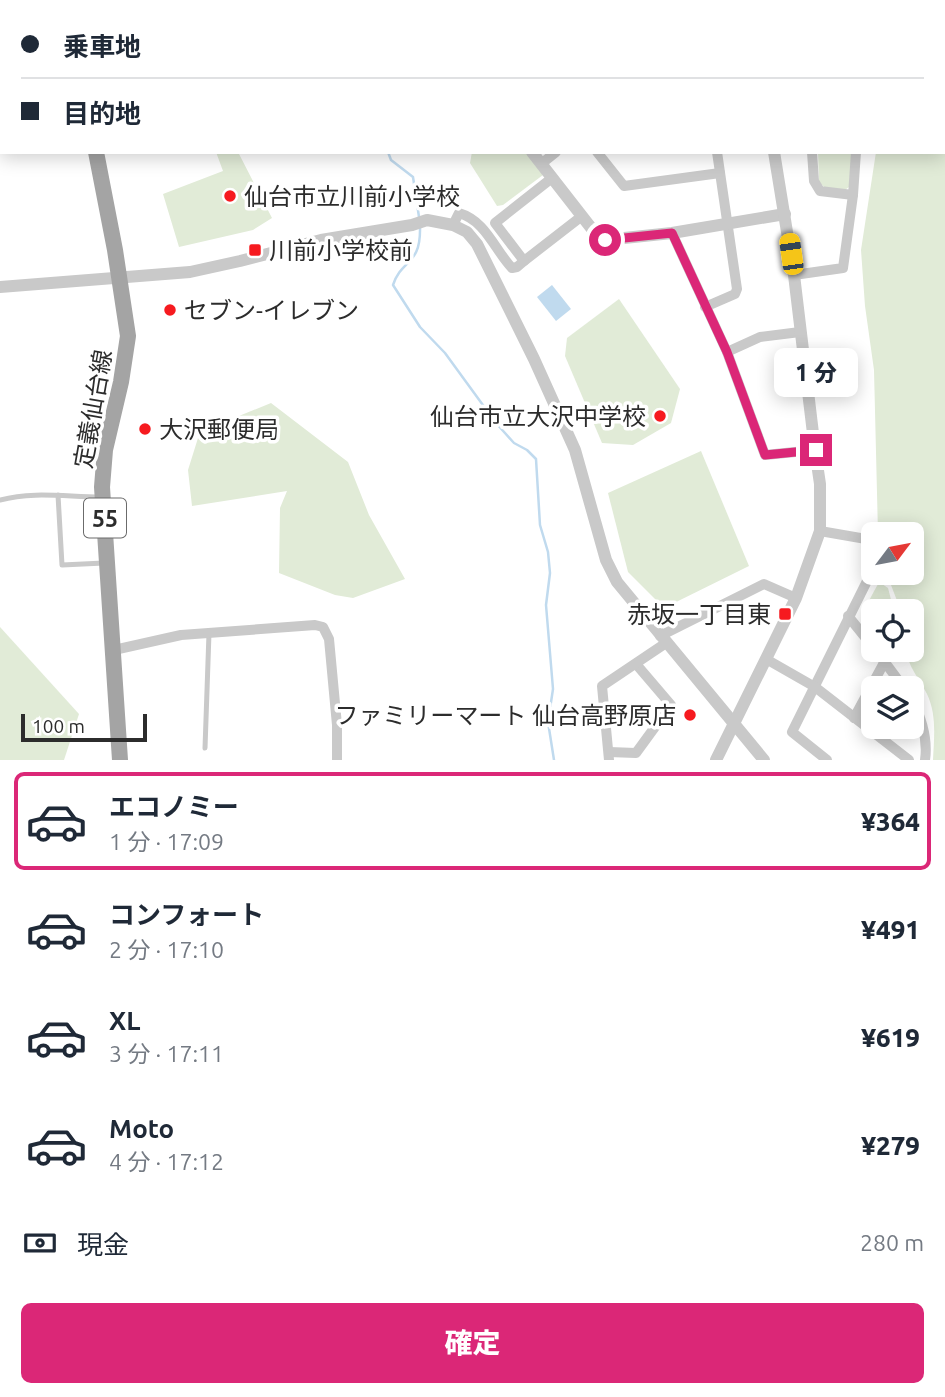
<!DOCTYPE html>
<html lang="ja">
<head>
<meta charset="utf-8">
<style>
  :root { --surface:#fff; --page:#f2f2f3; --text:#1f2937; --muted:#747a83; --line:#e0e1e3; --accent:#db2777 }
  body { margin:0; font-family:Ubuntu,"Noto Sans JP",sans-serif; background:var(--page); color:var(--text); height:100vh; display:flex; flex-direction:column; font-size:26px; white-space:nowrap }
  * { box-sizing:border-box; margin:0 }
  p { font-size:23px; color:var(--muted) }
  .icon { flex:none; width:38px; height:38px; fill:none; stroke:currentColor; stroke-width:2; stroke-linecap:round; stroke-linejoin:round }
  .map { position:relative; height:760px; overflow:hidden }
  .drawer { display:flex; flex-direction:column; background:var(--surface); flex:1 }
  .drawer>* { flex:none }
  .hud { position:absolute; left:0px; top:0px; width:945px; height:154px; box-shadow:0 4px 18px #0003; display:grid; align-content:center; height:154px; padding:0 21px; background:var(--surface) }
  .needle { width:46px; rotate:58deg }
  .tools { position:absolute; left:861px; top:522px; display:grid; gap:14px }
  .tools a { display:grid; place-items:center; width:63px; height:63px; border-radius:10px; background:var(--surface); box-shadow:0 4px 18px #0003; font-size:35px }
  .scale { position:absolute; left:21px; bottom:18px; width:126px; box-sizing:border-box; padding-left:7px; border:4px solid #2c2c2c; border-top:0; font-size:19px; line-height:24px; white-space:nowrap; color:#2c2c2c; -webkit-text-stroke:5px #fff; paint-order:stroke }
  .end { position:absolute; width:32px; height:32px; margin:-16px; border:9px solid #db2777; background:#fff; box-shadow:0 0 0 4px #fff }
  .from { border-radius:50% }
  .bubble { position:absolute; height:49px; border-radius:10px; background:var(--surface); box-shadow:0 4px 18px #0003; font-size:23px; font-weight:800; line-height:49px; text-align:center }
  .car { position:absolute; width:21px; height:42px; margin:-21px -10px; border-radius:9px; box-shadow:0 0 5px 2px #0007; background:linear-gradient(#f5c518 24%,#345 0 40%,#f5c518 0 76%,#345 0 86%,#f5c518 0) }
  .hud b { display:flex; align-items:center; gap:24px; height:66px; font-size:26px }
  .hud b+b { border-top:2px solid var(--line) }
  .hud i { width:18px; height:18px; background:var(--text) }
  ul { padding:12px 0 0; list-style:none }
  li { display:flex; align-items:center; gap:21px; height:98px; margin:0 14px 10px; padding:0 7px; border:4px solid transparent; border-radius:10px }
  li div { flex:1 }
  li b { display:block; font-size:26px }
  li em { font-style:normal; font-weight:800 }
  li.current { border-color:var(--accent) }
  li>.icon { width:63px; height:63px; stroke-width:1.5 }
  .pay { display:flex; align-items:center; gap:18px; height:77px; padding:0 21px; font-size:26px }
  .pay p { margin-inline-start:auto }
  .primary-button { display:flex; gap:14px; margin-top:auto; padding:14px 21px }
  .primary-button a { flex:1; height:80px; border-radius:10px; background:var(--accent); color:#fff; font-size:28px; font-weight:800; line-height:80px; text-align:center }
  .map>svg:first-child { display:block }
</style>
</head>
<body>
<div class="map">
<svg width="945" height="760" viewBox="0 0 945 760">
  <rect width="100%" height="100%" fill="#fff"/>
  <g fill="#e1ebd7">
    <path d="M895,0H945V760H933C934,738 937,715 927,694C919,678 908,667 906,649H912V611H901L886,572H912V534H878L874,370L865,306L861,250L876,152H943V2Z"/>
    <path d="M216,152H238L272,218L253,230L179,247L163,194L223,171Z"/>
    <path d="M472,152H528L543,175L503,205L497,206L470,163Z"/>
    <path d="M818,152H852L849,187L845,190L824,187L819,182Z"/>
    <path d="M619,299L680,389L671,423L633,445L602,443L565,356L567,338Z"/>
    <path d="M271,403L348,462L369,515L405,579L353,598L335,595L279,573L280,508L287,491L192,506L188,470L198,438L234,418Z"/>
    <path d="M701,451L749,566L664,608L628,572L608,493Z"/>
    <path d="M879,582L888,588L894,611H873V628C859,612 871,598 879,582Z"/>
    <path d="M0,627L79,714L64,760H0Z"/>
  </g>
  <path fill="#c0daee" d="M552,285L571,309L556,321L537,297Z"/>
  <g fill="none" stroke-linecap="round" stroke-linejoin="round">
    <g stroke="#c0daee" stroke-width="2.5">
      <path d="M303,0L306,2"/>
      <path d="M388,152L391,160L413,177L419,217"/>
      <path d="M420,227C421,266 402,258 393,285L420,327L445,353L496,423L514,443L527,450L536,459L540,525L548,552L550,573L546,605L553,689L548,722L554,760"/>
    </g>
    <g stroke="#c9c9c9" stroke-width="5">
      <path d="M194,0V2"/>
      <path d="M58,495L62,565L104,563"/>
      <path d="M0,500C33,491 67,497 101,497"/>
      <path d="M205,748L209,633"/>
    </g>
    <path stroke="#c9c9c9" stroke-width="7" d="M526,2L528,0"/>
    <g stroke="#c9c9c9" stroke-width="10">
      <path d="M477,0L479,2"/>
      <path d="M543,0L544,2"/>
      <path d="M607,0L608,2"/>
      <path d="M663,0L664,2"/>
      <path d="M787,0V2"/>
      <path d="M835,0V2"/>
      <path d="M597,152L624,186L720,173"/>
      <path d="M812,152L814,181L820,191L853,195"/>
      <path d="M541,164L556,152"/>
      <path d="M552,178L495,223L524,261L582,216"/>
      <path d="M453,225L459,213C486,221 494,249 512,268L517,267L524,261"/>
      <path d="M672,233L727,352L765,455L815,450"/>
      <path d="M794,275L843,268L853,195L856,152"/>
      <path d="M705,307L735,294L737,289L717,152"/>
      <path d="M727,352L760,337L800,332"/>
      <path d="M820,531L866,539L871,573L792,732L827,760"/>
      <path d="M848,616L873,647"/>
      <path d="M660,636L764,584L796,598"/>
      <path d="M875,649L904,688"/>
      <path d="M114,650L181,635L315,625L323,627L329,639L337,725V760"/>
      <path d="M766,659L815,687L909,760"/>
      <path d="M912,699C921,717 928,740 925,760"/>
      <path d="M854,718L885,661"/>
      <path d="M609,752L636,753L671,705L636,664"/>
      <path d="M609,760L602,686L666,643"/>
    </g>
    <g stroke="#c9c9c9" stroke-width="12">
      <path d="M416,0L417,2"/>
      <path d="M726,0V2"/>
      <path d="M0,112H2"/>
      <path d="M532,152L599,238L605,240L672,233L785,214"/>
      <path d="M0,287L190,272L240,261L321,240L412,225L427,220L453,225L467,232L477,244L534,359L575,450L606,560L617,582L764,760"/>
      <path d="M716,760L796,598L820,531V484L815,450L794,275L774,152"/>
    </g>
    <g stroke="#a4a4a4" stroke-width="16">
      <path d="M61,0V2"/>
      <path d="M96,152L115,250L128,336L121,382L105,450L102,487L120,760"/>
    </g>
  </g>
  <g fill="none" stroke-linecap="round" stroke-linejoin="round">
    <path stroke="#db2777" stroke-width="9" d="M605,240L672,233L727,352L765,455L816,450"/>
  </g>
  <g fill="#f61a1f" stroke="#fff" stroke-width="2.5">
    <circle cx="230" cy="196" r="7"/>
    <rect x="248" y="243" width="14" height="14" rx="3.5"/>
    <circle cx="170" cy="310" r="7"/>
    <circle cx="660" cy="416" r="7"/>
    <circle cx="145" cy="429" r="7"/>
    <rect x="778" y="607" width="14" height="14" rx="3.5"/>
    <circle cx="690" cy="715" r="7"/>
  </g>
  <g text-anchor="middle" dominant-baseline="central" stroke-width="7" stroke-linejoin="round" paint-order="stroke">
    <rect fill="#fff" stroke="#6b6b6b" stroke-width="2" x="84" y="498.5" width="42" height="39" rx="5"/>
    <g font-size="23" font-weight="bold" fill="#2c2c2c">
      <text x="105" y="518">55</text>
    </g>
    <g font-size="24" fill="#2c2c2c" stroke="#fff" text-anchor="start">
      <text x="244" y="196">仙台市立川前小学校</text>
      <text x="269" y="250">川前小学校前</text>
      <text x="184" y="310">セブン-イレブン</text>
      <text x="646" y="416" text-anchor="end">仙台市立大沢中学校</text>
      <text x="159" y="429">大沢郵便局</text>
      <text x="771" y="614" text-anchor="end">赤坂一丁目東</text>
      <text x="676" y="715" text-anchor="end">ファミリーマート 仙台高野原店</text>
    </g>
    <g font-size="24" fill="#2c2c2c" stroke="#fff">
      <text transform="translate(93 409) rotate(-80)">定義仙台線</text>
    </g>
  </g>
</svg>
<div class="tools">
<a><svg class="needle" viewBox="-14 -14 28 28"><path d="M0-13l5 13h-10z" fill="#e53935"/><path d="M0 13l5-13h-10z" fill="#747a83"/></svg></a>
<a><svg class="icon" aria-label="locate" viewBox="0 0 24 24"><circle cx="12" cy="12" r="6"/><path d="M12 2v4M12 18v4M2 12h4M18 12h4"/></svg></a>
<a><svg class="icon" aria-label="layers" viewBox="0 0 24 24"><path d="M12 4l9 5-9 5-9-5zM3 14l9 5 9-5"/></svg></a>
</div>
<div class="scale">100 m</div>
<i class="end from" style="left:605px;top:240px"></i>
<i class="end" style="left:816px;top:450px"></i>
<div class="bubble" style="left:774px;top:348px;width:84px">1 分</div>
<i class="car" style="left:791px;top:254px;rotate:352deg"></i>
<div class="hud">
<b><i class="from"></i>乗車地</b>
<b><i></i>目的地</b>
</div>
</div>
<section class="drawer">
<ul>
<li class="current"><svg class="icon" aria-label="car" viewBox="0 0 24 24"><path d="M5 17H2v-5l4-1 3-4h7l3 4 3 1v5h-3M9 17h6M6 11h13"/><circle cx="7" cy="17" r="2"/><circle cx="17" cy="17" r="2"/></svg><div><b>エコノミー</b><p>1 分 · 17:09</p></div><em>¥364</em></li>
<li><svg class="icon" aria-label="car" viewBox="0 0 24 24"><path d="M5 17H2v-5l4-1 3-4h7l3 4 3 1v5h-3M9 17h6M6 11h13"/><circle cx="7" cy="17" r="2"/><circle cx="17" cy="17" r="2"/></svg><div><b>コンフォート</b><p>2 分 · 17:10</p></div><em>¥491</em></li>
<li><svg class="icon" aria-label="car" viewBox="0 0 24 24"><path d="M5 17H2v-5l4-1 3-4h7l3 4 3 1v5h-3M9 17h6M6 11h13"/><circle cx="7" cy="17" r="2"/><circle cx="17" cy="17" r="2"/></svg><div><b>XL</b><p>3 分 · 17:11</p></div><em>¥619</em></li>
<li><svg class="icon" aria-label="car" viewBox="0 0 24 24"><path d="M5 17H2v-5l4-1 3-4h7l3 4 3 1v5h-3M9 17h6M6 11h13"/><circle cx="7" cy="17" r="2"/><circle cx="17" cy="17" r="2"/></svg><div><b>Moto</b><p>4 分 · 17:12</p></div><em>¥279</em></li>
</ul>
<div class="pay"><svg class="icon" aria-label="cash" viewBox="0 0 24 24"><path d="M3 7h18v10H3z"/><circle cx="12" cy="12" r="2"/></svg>現金<p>280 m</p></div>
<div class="primary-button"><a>確定</a></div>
</section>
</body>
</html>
